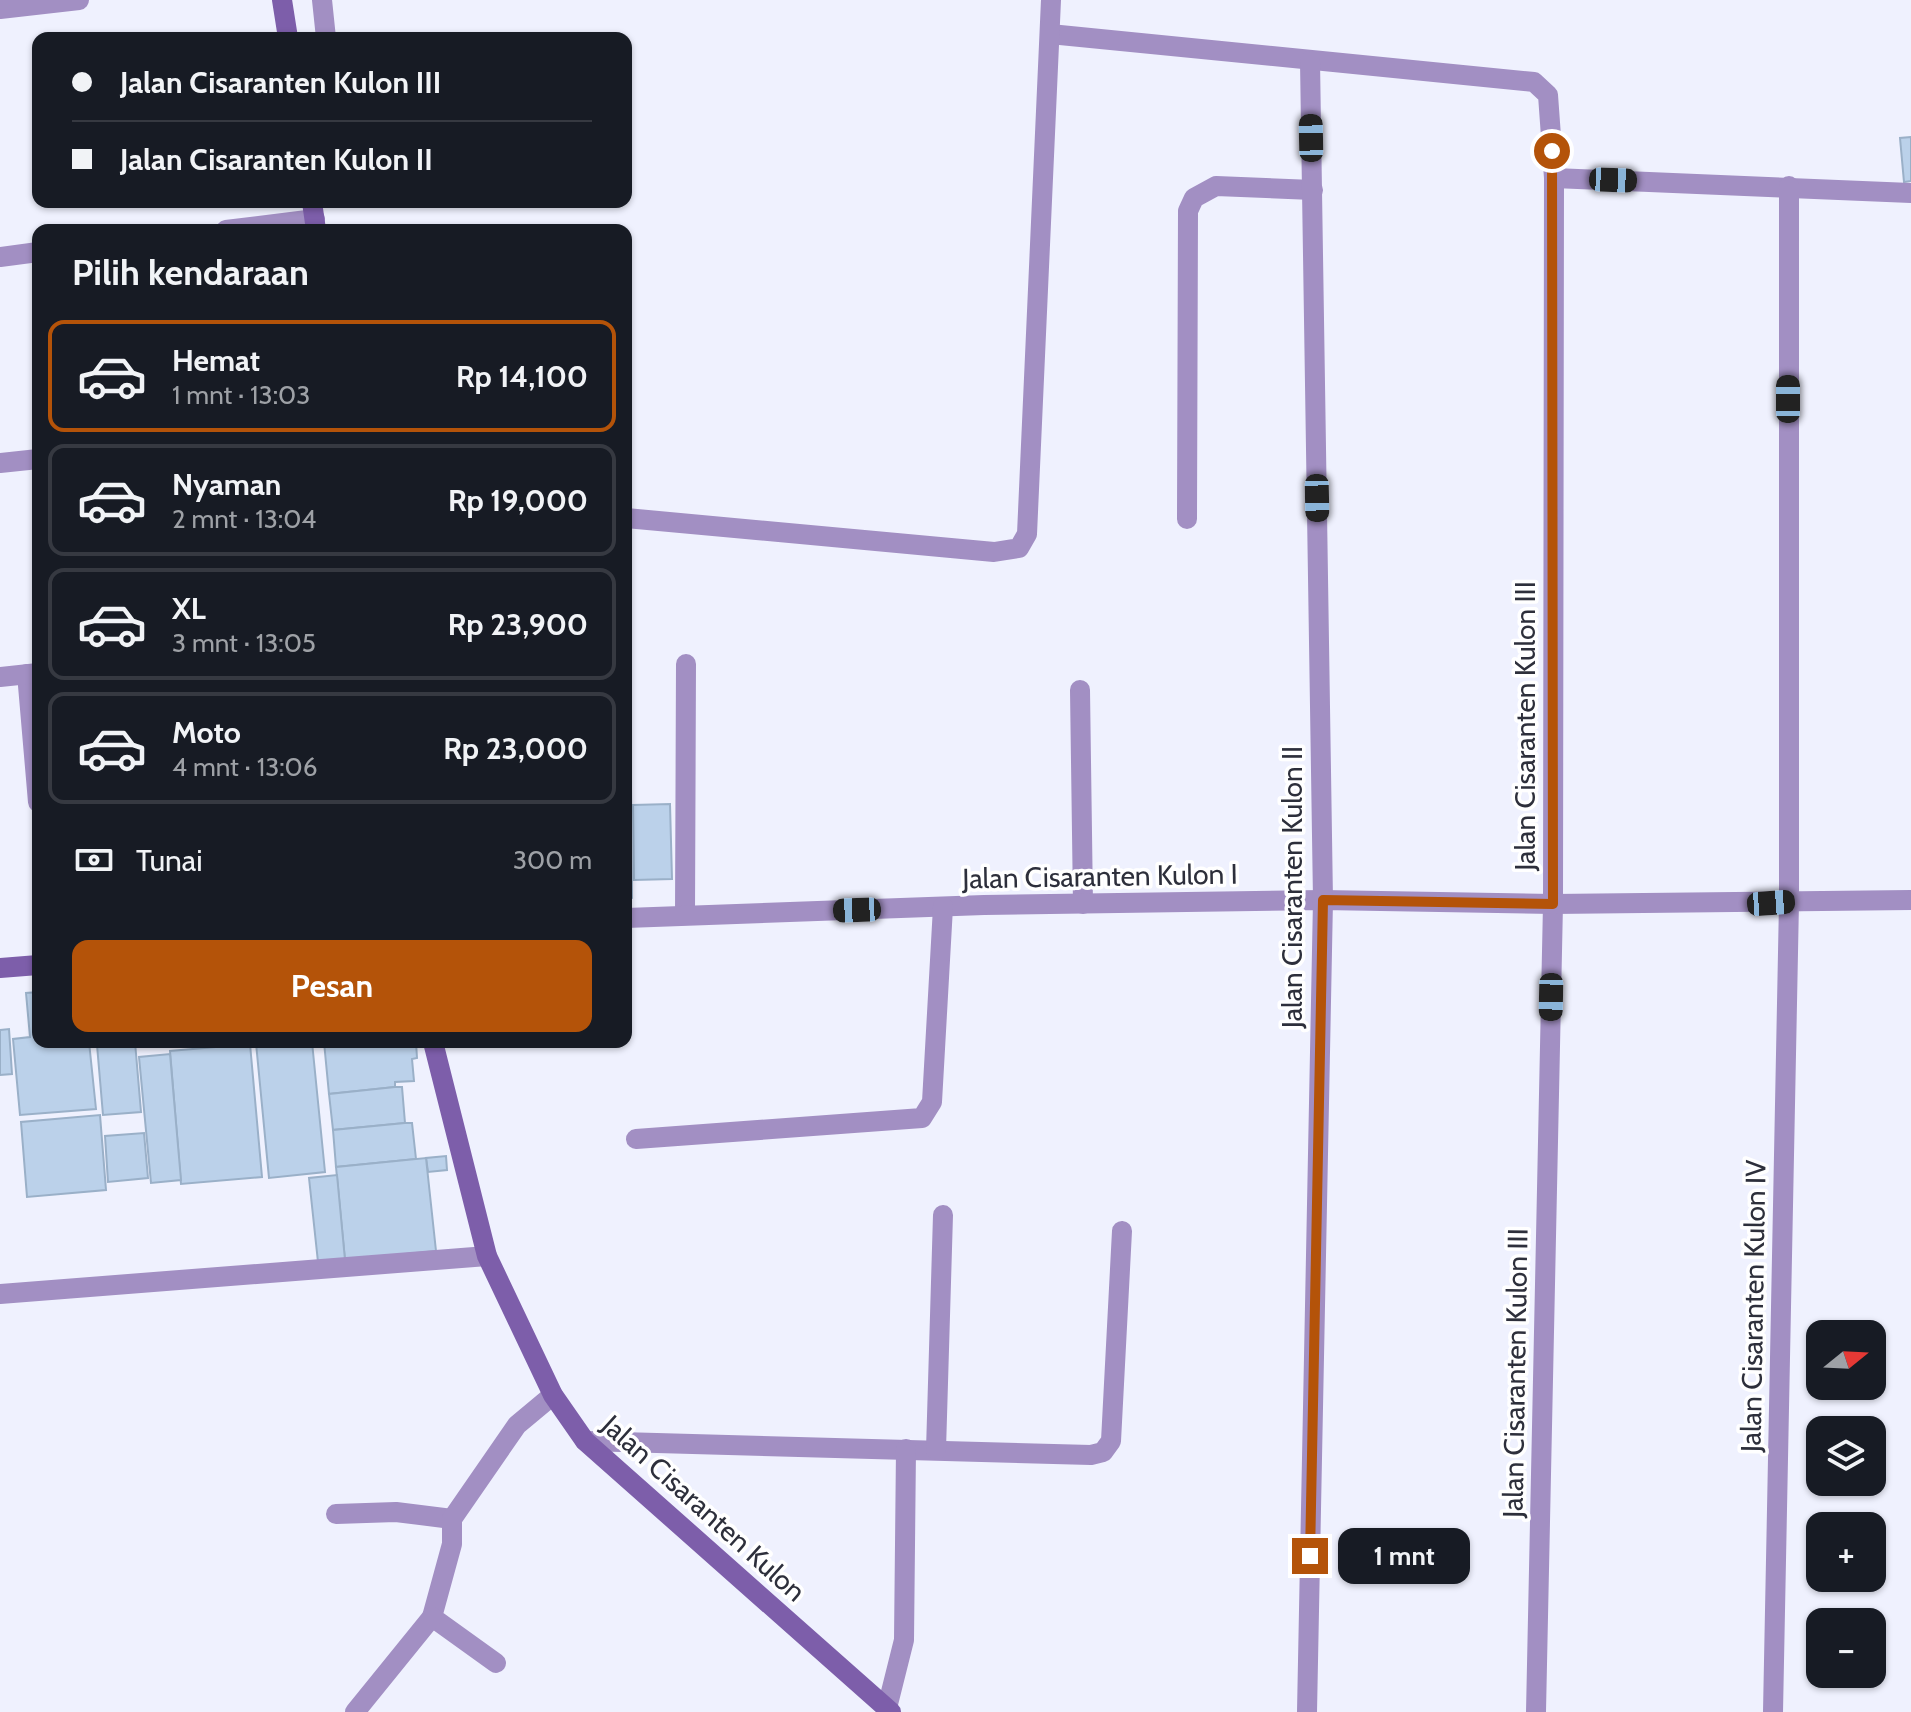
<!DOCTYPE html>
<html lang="id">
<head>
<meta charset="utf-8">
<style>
  :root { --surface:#171b24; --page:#20242c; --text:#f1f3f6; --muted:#9ea1a6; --line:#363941; --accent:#b45309 }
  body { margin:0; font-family:Cabin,sans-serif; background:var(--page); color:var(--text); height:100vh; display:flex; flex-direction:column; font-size:30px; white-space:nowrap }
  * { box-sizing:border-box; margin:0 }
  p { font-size:26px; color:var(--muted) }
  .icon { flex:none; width:44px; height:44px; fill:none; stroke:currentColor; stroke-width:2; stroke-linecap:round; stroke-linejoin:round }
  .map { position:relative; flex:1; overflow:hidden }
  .panel { position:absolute; left:32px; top:224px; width:600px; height:824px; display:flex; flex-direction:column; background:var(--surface); border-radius:16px; box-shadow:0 2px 6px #0004 }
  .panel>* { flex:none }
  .guide { position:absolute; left:32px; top:32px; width:600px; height:176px; border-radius:16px; box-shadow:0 2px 6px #0004; display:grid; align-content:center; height:176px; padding:0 40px; background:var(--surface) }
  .needle { width:52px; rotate:72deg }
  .tools { position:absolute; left:1806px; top:1320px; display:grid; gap:16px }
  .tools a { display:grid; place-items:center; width:80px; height:80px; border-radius:16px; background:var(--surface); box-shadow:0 2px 6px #0004; font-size:40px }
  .end { position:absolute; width:36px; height:36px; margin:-18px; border:10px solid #b45309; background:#fff; box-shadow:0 0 0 4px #fff }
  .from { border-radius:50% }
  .bubble { position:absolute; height:56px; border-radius:16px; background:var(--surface); box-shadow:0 2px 6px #0004; font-size:26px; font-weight:700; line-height:56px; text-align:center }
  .car { position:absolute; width:24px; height:48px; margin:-24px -12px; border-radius:10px; box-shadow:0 0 6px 2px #0007; background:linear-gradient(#222 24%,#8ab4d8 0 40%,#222 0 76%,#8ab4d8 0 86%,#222 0) }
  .guide b { display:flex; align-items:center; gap:28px; height:76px; font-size:30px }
  .guide b+b { border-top:2px solid var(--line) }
  .guide i { width:20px; height:20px; background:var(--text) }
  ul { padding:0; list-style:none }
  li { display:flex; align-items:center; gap:24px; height:112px; margin:0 16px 12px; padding:0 24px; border:4px solid var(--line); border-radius:16px }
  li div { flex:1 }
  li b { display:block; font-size:30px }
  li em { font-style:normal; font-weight:700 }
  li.active { border-color:var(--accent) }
  li>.icon { width:72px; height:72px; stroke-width:1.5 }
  h2 { padding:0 40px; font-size:36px; line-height:96px }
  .pay { display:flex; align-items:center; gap:20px; height:88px; padding:0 40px; font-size:30px }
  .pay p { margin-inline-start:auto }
  .action { display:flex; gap:16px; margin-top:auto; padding:16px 40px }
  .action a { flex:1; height:92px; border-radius:16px; background:var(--accent); color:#fff; font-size:32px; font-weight:700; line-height:92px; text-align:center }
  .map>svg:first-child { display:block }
</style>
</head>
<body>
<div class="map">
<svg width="1911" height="1712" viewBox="0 0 1911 1712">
  <rect width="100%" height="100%" fill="#eff1fe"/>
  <g fill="#bbd1ea" stroke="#9ab0c8" stroke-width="2">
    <path d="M1911,137V181L1904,182L1900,138Z"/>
    <path d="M626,788H631L632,898L626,899Z"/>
    <path d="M670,804L672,879L634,880L633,805Z"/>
    <path d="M38,992V1042H89L96,1109L20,1115L13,1039L30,1037L26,993Z"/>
    <path d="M9,1029L12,1074L0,1075V1030Z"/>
    <path d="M135,1042L141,1112L103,1115L97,1045Z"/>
    <path d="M312,1042L325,1172L269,1178L256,1043Z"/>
    <path d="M324,1042H416L417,1058L412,1059L414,1081L395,1082V1087L329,1094Z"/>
    <path d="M250,1044L262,1177L181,1184L170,1051Z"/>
    <path d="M170,1054L181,1180L151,1183L139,1057Z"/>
    <path d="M395,1087H402L405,1123L333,1130L329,1094Z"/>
    <path d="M100,1115L106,1190L27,1197L21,1122Z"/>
    <path d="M405,1123H412L416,1159L336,1167L333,1130Z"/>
    <path d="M144,1133L148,1178L108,1182L105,1136Z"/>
    <path d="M446,1156L447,1170L428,1172L426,1158Z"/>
    <path d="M426,1158L436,1251L345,1260L336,1167Z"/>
    <path d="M337,1175L345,1260L318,1262L309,1178Z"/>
  </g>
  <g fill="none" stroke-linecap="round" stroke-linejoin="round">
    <g stroke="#a28fc3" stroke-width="20">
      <path d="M322,0L326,38"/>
      <path d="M1080,690L1083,904"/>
    </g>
    <g stroke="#a28fc3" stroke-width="20">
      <path d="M0,9L79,0"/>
      <path d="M1050,34L1534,82L1548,95L1554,178L1553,904L1536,1712"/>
      <path d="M1554,178L1911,193"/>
      <path d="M226,230L315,219"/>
      <path d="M0,257L38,252"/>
      <path d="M0,463L38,459"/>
      <path d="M626,518L994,552L1019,548L1027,534L1051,0"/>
      <path d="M1187,519L1188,211L1194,198L1216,186L1313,190"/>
      <path d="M27,674L38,802"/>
      <path d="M0,677L38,673"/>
      <path d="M685,915L686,664"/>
      <path d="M626,918L984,905L1323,900L1553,904L1911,900"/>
      <path d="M636,1139L922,1118L932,1102L943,907"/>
      <path d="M0,1294L487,1256"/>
      <path d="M585,1441L1091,1455L1103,1452L1111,1441L1122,1231"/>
      <path d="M936,1450L943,1215"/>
      <path d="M336,1514L396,1512L452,1519"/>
      <path d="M496,1663L432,1617L452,1544V1519L517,1425L553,1395"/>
      <path d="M355,1712L432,1617"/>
      <path d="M886,1712L904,1640L906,1449"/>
      <path d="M1307,1712L1323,900L1310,61"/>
      <path d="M1773,1712L1789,902V186"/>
    </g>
    <g stroke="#7d5eaa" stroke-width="20">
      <path d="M282,0L288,38"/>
      <path d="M312,202L316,230"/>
      <path d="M0,968L38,965"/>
      <path d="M433,1042L487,1256L553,1395L585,1441L891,1712"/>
    </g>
  </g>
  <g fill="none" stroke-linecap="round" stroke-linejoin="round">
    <path stroke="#b45309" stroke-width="10" d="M1310,1556L1323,900L1553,904L1552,151"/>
  </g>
  <g text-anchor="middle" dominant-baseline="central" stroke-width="7" stroke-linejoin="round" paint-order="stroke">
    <g font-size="28" fill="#2d2f3b" stroke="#fff">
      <text transform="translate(1525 726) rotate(-90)">Jalan Cisaranten Kulon III</text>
      <text transform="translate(1100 876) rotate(-1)">Jalan Cisaranten Kulon I</text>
      <text transform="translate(1292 887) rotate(-90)">Jalan Cisaranten Kulon II</text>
      <text transform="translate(1753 1306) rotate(-89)">Jalan Cisaranten Kulon IV</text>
      <text transform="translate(1515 1373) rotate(-89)">Jalan Cisaranten Kulon III</text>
      <text transform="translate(704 1508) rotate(42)">Jalan Cisaranten Kulon</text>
    </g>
  </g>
</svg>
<div class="tools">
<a><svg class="needle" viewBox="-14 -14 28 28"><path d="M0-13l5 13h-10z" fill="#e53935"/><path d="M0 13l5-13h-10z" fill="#9ea1a6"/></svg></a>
<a><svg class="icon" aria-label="layers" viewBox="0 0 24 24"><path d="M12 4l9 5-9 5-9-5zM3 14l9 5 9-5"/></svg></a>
<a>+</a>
<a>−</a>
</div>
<i class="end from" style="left:1552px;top:151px"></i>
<i class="end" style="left:1310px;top:1556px"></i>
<div class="bubble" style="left:1338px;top:1528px;width:132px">1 mnt</div>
<i class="car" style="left:1311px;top:138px;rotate:359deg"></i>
<i class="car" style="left:1613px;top:180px;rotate:92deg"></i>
<i class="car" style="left:1788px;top:399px;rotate:0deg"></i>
<i class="car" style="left:1317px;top:498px;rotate:179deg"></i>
<i class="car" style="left:1771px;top:903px;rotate:86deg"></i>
<i class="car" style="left:857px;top:910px;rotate:268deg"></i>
<i class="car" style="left:1551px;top:997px;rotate:181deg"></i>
<div class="guide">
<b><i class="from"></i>Jalan Cisaranten Kulon III</b>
<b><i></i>Jalan Cisaranten Kulon II</b>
</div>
<section class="panel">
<h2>Pilih kendaraan</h2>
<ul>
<li class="active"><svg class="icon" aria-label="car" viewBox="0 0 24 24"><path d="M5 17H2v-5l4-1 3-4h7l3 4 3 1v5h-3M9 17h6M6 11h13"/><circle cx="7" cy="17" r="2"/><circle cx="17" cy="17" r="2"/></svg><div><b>Hemat</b><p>1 mnt · 13:03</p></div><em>Rp 14,100</em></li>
<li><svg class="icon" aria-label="car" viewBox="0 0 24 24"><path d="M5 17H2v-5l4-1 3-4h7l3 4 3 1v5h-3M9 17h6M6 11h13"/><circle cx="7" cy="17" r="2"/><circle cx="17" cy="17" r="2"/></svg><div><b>Nyaman</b><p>2 mnt · 13:04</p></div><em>Rp 19,000</em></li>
<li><svg class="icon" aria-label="car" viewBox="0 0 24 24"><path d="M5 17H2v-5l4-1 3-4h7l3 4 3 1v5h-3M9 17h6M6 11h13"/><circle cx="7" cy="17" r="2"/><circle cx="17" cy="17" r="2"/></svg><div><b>XL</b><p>3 mnt · 13:05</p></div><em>Rp 23,900</em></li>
<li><svg class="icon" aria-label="car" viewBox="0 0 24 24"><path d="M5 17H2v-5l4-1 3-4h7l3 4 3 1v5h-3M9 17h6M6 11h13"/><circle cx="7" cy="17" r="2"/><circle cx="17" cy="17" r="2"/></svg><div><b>Moto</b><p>4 mnt · 13:06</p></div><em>Rp 23,000</em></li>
</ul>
<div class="pay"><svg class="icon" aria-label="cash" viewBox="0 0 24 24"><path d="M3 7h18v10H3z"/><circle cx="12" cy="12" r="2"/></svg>Tunai<p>300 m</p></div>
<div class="action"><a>Pesan</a></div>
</section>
</div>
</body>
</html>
